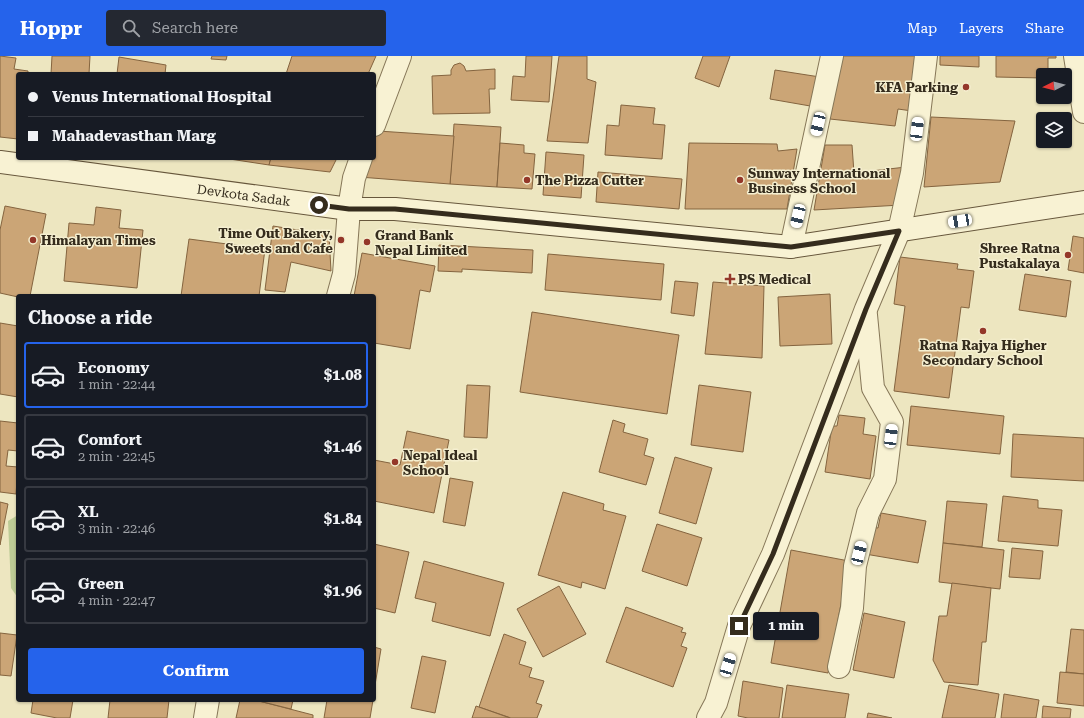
<!DOCTYPE html>
<html lang="en">
<head>
<meta charset="utf-8">
<style>
  :root { --surface:#171b24; --page:#242831; --text:#f1f3f6; --muted:#9ea1a6; --line:#363941; --accent:#2563eb }
  body { margin:0; font-family:"Roboto Serif",serif; background:var(--page); color:var(--text); height:100vh; display:flex; flex-direction:column; font-size:15px; white-space:nowrap }
  * { box-sizing:border-box; margin:0 }
  p { font-size:13px; color:var(--muted) }
  .icon { flex:none; width:22px; height:22px; fill:none; stroke:currentColor; stroke-width:2; stroke-linecap:round; stroke-linejoin:round }
  .map { position:relative; flex:1; overflow:hidden }
  .drawer { position:absolute; left:16px; top:238px; width:360px; height:408px; display:flex; flex-direction:column; background:var(--surface); border-radius:4px; box-shadow:0 1px 3px #0004 }
  .drawer>* { flex:none }
  .guide { position:absolute; left:16px; top:16px; width:360px; height:88px; border-radius:4px; box-shadow:0 1px 3px #0004; display:grid; align-content:center; height:88px; padding:0 12px; background:var(--surface) }
  .needle { width:26px; rotate:264deg }
  .fabs { position:absolute; left:1036px; top:12px; display:grid; gap:8px }
  .fabs a { display:grid; place-items:center; width:36px; height:36px; border-radius:4px; background:var(--surface); box-shadow:0 1px 3px #0004; font-size:20px }
  .end { position:absolute; width:18px; height:18px; margin:-9px; border:5px solid #352c1d; background:#fff; box-shadow:0 0 0 2px #fff }
  .from { border-radius:50% }
  .bubble { position:absolute; height:28px; border-radius:4px; background:var(--surface); box-shadow:0 1px 3px #0004; font-size:13px; font-weight:700; line-height:28px; text-align:center }
  .car { position:absolute; width:12px; height:24px; margin:-12px -6px; border-radius:5px; box-shadow:0 0 3px 1px #0007; background:linear-gradient(#fff 24%,#345 0 40%,#fff 0 76%,#345 0 86%,#fff 0) }
  .guide b { display:flex; align-items:center; gap:14px; height:38px; font-size:15px }
  .guide b+b { border-top:1px solid var(--line) }
  .guide i { width:10px; height:10px; background:var(--text) }
  ul { padding:0; list-style:none }
  li { display:flex; align-items:center; gap:12px; height:66px; margin:0 8px 6px; padding:0 4px; border:2px solid var(--line); border-radius:4px }
  li div { flex:1 }
  li b { display:block; font-size:15px }
  li em { font-style:normal; font-weight:700 }
  li.selected { border-color:var(--accent) }
  li>.icon { width:36px; height:36px; stroke-width:1.5 }
  h2 { padding:0 12px; font-size:18px; line-height:48px }
  .primary-button { display:flex; gap:8px; margin-top:auto; padding:8px 12px }
  .primary-button a { flex:1; height:46px; border-radius:4px; background:var(--accent); color:#fff; font-size:16px; font-weight:700; line-height:46px; text-align:center }
  header { display:flex; align-items:center; gap:24px; box-sizing:border-box; height:56px; padding:0 20px; background:var(--accent); color:#fff }
  header strong { font-size:19px }
  nav { display:flex; gap:22px; margin-inline-start:auto; font-size:14px }
  .search { width:280px; height:36px; background:var(--page); display:flex; align-items:center; gap:10px; box-sizing:border-box; padding:0 14px; border-radius:4px; color:var(--muted); font-size:15px }
  .map>svg:first-child { display:block }
</style>
</head>
<body>
<header>
<strong>Hoppr</strong>
<div class="search"><svg class="icon" aria-label="search" viewBox="0 0 24 24"><circle cx="10" cy="10" r="6"/><path d="M15 15l6 6"/></svg>Search here</div>
<nav><a>Map</a><a>Layers</a><a>Share</a></nav>
</header>
<div class="map">
<svg width="1084" height="662" viewBox="0 0 1084 662">
  <rect width="100%" height="100%" fill="#ede6c0"/>
  <path fill="#bdcb95" d="M18,459V542L11,532L8,465Z"/>
  <g fill="#cba576" stroke="#84643f">
    <path d="M0,0L16,2L14,13L28,15V18H18V83L0,81Z"/>
    <path d="M52,0H90L89,18H51Z"/>
    <path d="M212,0H227L226,4L211,3Z"/>
    <path d="M292,0H376L368,18H286Z"/>
    <path d="M526,0H552L549,46L511,44L513,20L525,21Z"/>
    <path d="M559,0H587V23L596,26L588,87L547,85Z"/>
    <path d="M703,0H730L719,31L695,22Z"/>
    <path d="M838,0H919L912,55L898,53L895,70L830,63Z"/>
    <path d="M940,0H979V11L940,9Z"/>
    <path d="M996,0H1056V2H1048V19H1043V22L996,21Z"/>
    <path d="M119,1L166,9L165,18H117Z"/>
    <path d="M460,7L464,10L466,15L495,13V33H489L490,57L433,58L432,20L451,19V14L454,9Z"/>
    <path d="M775,14L820,21L816,51L770,43Z"/>
    <path d="M621,49L655,52L653,68L665,69L662,103L605,99L607,69L619,70Z"/>
    <path d="M931,61L1015,65L1000,126L924,131Z"/>
    <path d="M454,68L501,71L497,131L450,128Z"/>
    <path d="M378,75L454,80L450,128L359,121L367,102H374V84Z"/>
    <path d="M500,87L524,89V97L535,98L532,133L497,131Z"/>
    <path d="M689,87L777,88L778,95L797,93L787,153H685Z"/>
    <path d="M825,89H852L854,117L906,111L901,149L814,154Z"/>
    <path d="M546,96L584,99L581,142L543,139Z"/>
    <path d="M223,102H271L269,109Z"/>
    <path d="M271,102H337L330,116L269,109Z"/>
    <path d="M598,116L682,123L679,153L596,146Z"/>
    <path d="M5,150L46,158L30,240L18,241L0,237V174Z"/>
    <path d="M96,151L121,154L119,172L143,174L137,232L64,225L69,167L94,169Z"/>
    <path d="M273,170L329,179L331,215L291,206L285,236L265,234Z"/>
    <path d="M1073,180L1084,182V217L1068,214Z"/>
    <path d="M189,183L265,193L259,240H181Z"/>
    <path d="M439,189L533,194L532,217L462,213V216L438,215Z"/>
    <path d="M362,197L435,210L430,236L420,234L410,293L374,287V240H354Z"/>
    <path d="M548,198L664,208L661,244L545,234Z"/>
    <path d="M900,201L958,208L957,213L974,215L969,252L961,251L949,342L894,335L905,250L894,248Z"/>
    <path d="M1025,218L1071,225L1066,261L1019,254Z"/>
    <path d="M675,225L698,227L694,260L671,257Z"/>
    <path d="M713,226L764,230L762,302L705,298Z"/>
    <path d="M830,238L832,288L780,290L778,241Z"/>
    <path d="M532,256L679,279L667,358L520,336Z"/>
    <path d="M0,267L18,270V341L0,338Z"/>
    <path d="M467,329L490,330L487,382L464,381Z"/>
    <path d="M699,329L751,336L743,396L691,389Z"/>
    <path d="M911,350L1004,360L1000,398L907,389Z"/>
    <path d="M839,359L865,362L863,378L876,380L870,423L825,416L832,370H837Z"/>
    <path d="M613,364L625,368L623,376L648,383L644,399L654,402L646,429L599,416Z"/>
    <path d="M0,365L18,367V395L8,394L6,410L18,411L16,438L0,436Z"/>
    <path d="M407,375L449,384L434,457L374,445V404L400,409Z"/>
    <path d="M1013,378L1084,382V425L1011,421Z"/>
    <path d="M675,401L712,412L696,468L659,457Z"/>
    <path d="M450,422L473,426L465,470L443,466Z"/>
    <path d="M563,436L604,448L603,454L626,460L605,533L582,526L581,532L538,519Z"/>
    <path d="M1003,440L1038,444V452L1062,454L1058,490L998,485Z"/>
    <path d="M947,445L987,448L982,491L943,487Z"/>
    <path d="M0,446L8,448L0,489Z"/>
    <path d="M881,457L926,465L918,507L865,498L870,471L878,472Z"/>
    <path d="M657,468L702,482L687,530L642,515Z"/>
    <path d="M943,487L1004,494L1000,533L939,526Z"/>
    <path d="M374,488L409,496L395,557L374,552Z"/>
    <path d="M1012,492L1043,495L1040,523L1009,521Z"/>
    <path d="M791,494L849,505L828,617L771,607Z"/>
    <path d="M424,505L504,527L490,580L432,565L436,547L415,542Z"/>
    <path d="M952,527L991,532L986,586H982L978,629L944,626L933,604L939,560H947Z"/>
    <path d="M559,530L586,578L543,601L517,553Z"/>
    <path d="M626,551L683,572L681,576L686,577L681,590L687,592L673,631L606,606Z"/>
    <path d="M864,557L905,566L894,622L853,614Z"/>
    <path d="M1071,573L1084,574V618L1066,616Z"/>
    <path d="M0,577L17,579L11,620L0,619Z"/>
    <path d="M504,578L526,586L519,608L532,612L529,621L544,625L536,647L542,649L537,662H511L479,651Z"/>
    <path d="M374,591L381,593L374,635Z"/>
    <path d="M422,600L446,605L435,657L411,652Z"/>
    <path d="M1060,616L1084,618V650L1057,647Z"/>
    <path d="M743,625L783,632L779,662H748L738,660Z"/>
    <path d="M787,629L849,638L845,662H782Z"/>
    <path d="M949,629L999,638L995,662H942Z"/>
    <path d="M1004,638L1039,644L1036,662H1001Z"/>
    <path d="M33,644H73L70,662H57L31,657Z"/>
    <path d="M110,644H169L167,662H108Z"/>
    <path d="M240,644H255L313,659V662H236Z"/>
    <path d="M255,644H293L291,653Z"/>
    <path d="M327,644H373L370,662H324Z"/>
    <path d="M476,650L510,662H472Z"/>
    <path d="M1043,650L1071,653L1070,662H1042Z"/>
    <path d="M868,657L892,662H867Z"/>
  </g>
  <g fill="none" stroke-linecap="round" stroke-linejoin="round">
    <g stroke="#867758" stroke-width="24">
      <g id="street">
        <path d="M1075,0L1084,56"/>
        <path d="M374,69L400,0"/>
        <path d="M791,191L832,0"/>
        <path d="M338,240L344,218L349,153L354,122L361,102"/>
        <path d="M839,611L852,552L855,510L868,457L885,423L892,366L873,332L866,259"/>
        <path d="M205,662L208,644"/>
        <path d="M708,662L716,647L739,570L773,498L866,253L899,175L912,117L926,0"/>
      </g>
    </g>
    <g stroke="#67573c" stroke-width="24">
      <g id="secondary">
        <path id="s1" d="M0,106L349,153H395L791,191L1084,146"/>
      </g>
    </g>
    <use href="#street" stroke="#f8f2d3" stroke-width="22"/>
    <use href="#secondary" stroke="#f8f2d3" stroke-width="22"/>
  </g>
  <g fill="none" stroke-linecap="round" stroke-linejoin="round">
    <path stroke="#352c1d" stroke-width="5" d="M319,149L349,153H395L791,191L899,175L866,253L773,498L739,570"/>
  </g>
  <g fill="#943729" stroke="#f5efd0" stroke-width="1.5">
    <circle cx="966" cy="31" r="4"/>
    <circle cx="527" cy="124" r="4"/>
    <circle cx="740" cy="124" r="4"/>
    <circle cx="33" cy="184" r="4"/>
    <circle cx="341" cy="184" r="4"/>
    <circle cx="367" cy="186" r="4"/>
    <circle cx="1068" cy="199" r="4"/>
    <path d="M728 217h4v4h4v4h-4v4h-4v-4h-4v-4h4z"/>
    <circle cx="983" cy="275" r="4"/>
    <circle cx="395" cy="406" r="4"/>
  </g>
  <g text-anchor="middle" dominant-baseline="central" stroke-width="3" stroke-linejoin="round" paint-order="stroke">
    <g font-size="13" font-weight="bold" fill="#352c1d" stroke="#f5efd0" text-anchor="start">
      <text x="958" y="31" text-anchor="end">KFA Parking</text>
      <text x="748" y="117">Sunway International<tspan x="748" dy="15">Business School</tspan></text>
      <text x="535" y="124">The Pizza Cutter</text>
      <text x="333" y="177" text-anchor="end">Time Out Bakery,<tspan x="333" dy="15">Sweets and Cafe</tspan></text>
      <text x="375" y="179">Grand Bank<tspan x="375" dy="15">Nepal Limited</tspan></text>
      <text x="41" y="184">Himalayan Times</text>
      <text x="1060" y="192" text-anchor="end">Shree Ratna<tspan x="1060" dy="15">Pustakalaya</tspan></text>
      <text x="738" y="223">PS Medical</text>
      <text x="983" y="289" text-anchor="middle">Ratna Rajya Higher<tspan x="983" dy="15">Secondary School</tspan></text>
      <text x="403" y="399">Nepal Ideal<tspan x="403" dy="15">School</tspan></text>
    </g>
    <g font-size="13" fill="#352c1d" stroke="#f5efd0">
      <text stroke="none"><textPath href="#s1" startOffset="246">Devkota Sadak</textPath></text>
    </g>
  </g>
</svg>
<div class="fabs">
<a><svg class="needle" viewBox="-14 -14 28 28"><path d="M0-13l5 13h-10z" fill="#e53935"/><path d="M0 13l5-13h-10z" fill="#9ea1a6"/></svg></a>
<a><svg class="icon" aria-label="layers" viewBox="0 0 24 24"><path d="M12 4l9 5-9 5-9-5zM3 14l9 5 9-5"/></svg></a>
</div>
<i class="end from" style="left:319px;top:149px"></i>
<i class="end" style="left:739px;top:570px"></i>
<div class="bubble" style="left:753px;top:556px;width:66px">1 min</div>
<i class="car" style="left:818px;top:68px;rotate:193deg"></i>
<i class="car" style="left:917px;top:73px;rotate:7deg"></i>
<i class="car" style="left:798px;top:160px;rotate:193deg"></i>
<i class="car" style="left:960px;top:165px;rotate:261deg"></i>
<i class="car" style="left:891px;top:380px;rotate:7deg"></i>
<i class="car" style="left:859px;top:497px;rotate:14deg"></i>
<i class="car" style="left:728px;top:609px;rotate:17deg"></i>
<div class="guide">
<b><i class="from"></i>Venus International Hospital</b>
<b><i></i>Mahadevasthan Marg</b>
</div>
<section class="drawer">
<h2>Choose a ride</h2>
<ul>
<li class="selected"><svg class="icon" aria-label="car" viewBox="0 0 24 24"><path d="M5 17H2v-5l4-1 3-4h7l3 4 3 1v5h-3M9 17h6M6 11h13"/><circle cx="7" cy="17" r="2"/><circle cx="17" cy="17" r="2"/></svg><div><b>Economy</b><p>1 min · 22:44</p></div><em>$1.08</em></li>
<li><svg class="icon" aria-label="car" viewBox="0 0 24 24"><path d="M5 17H2v-5l4-1 3-4h7l3 4 3 1v5h-3M9 17h6M6 11h13"/><circle cx="7" cy="17" r="2"/><circle cx="17" cy="17" r="2"/></svg><div><b>Comfort</b><p>2 min · 22:45</p></div><em>$1.46</em></li>
<li><svg class="icon" aria-label="car" viewBox="0 0 24 24"><path d="M5 17H2v-5l4-1 3-4h7l3 4 3 1v5h-3M9 17h6M6 11h13"/><circle cx="7" cy="17" r="2"/><circle cx="17" cy="17" r="2"/></svg><div><b>XL</b><p>3 min · 22:46</p></div><em>$1.84</em></li>
<li><svg class="icon" aria-label="car" viewBox="0 0 24 24"><path d="M5 17H2v-5l4-1 3-4h7l3 4 3 1v5h-3M9 17h6M6 11h13"/><circle cx="7" cy="17" r="2"/><circle cx="17" cy="17" r="2"/></svg><div><b>Green</b><p>4 min · 22:47</p></div><em>$1.96</em></li>
</ul>
<div class="primary-button"><a>Confirm</a></div>
</section>
</div>
</body>
</html>
